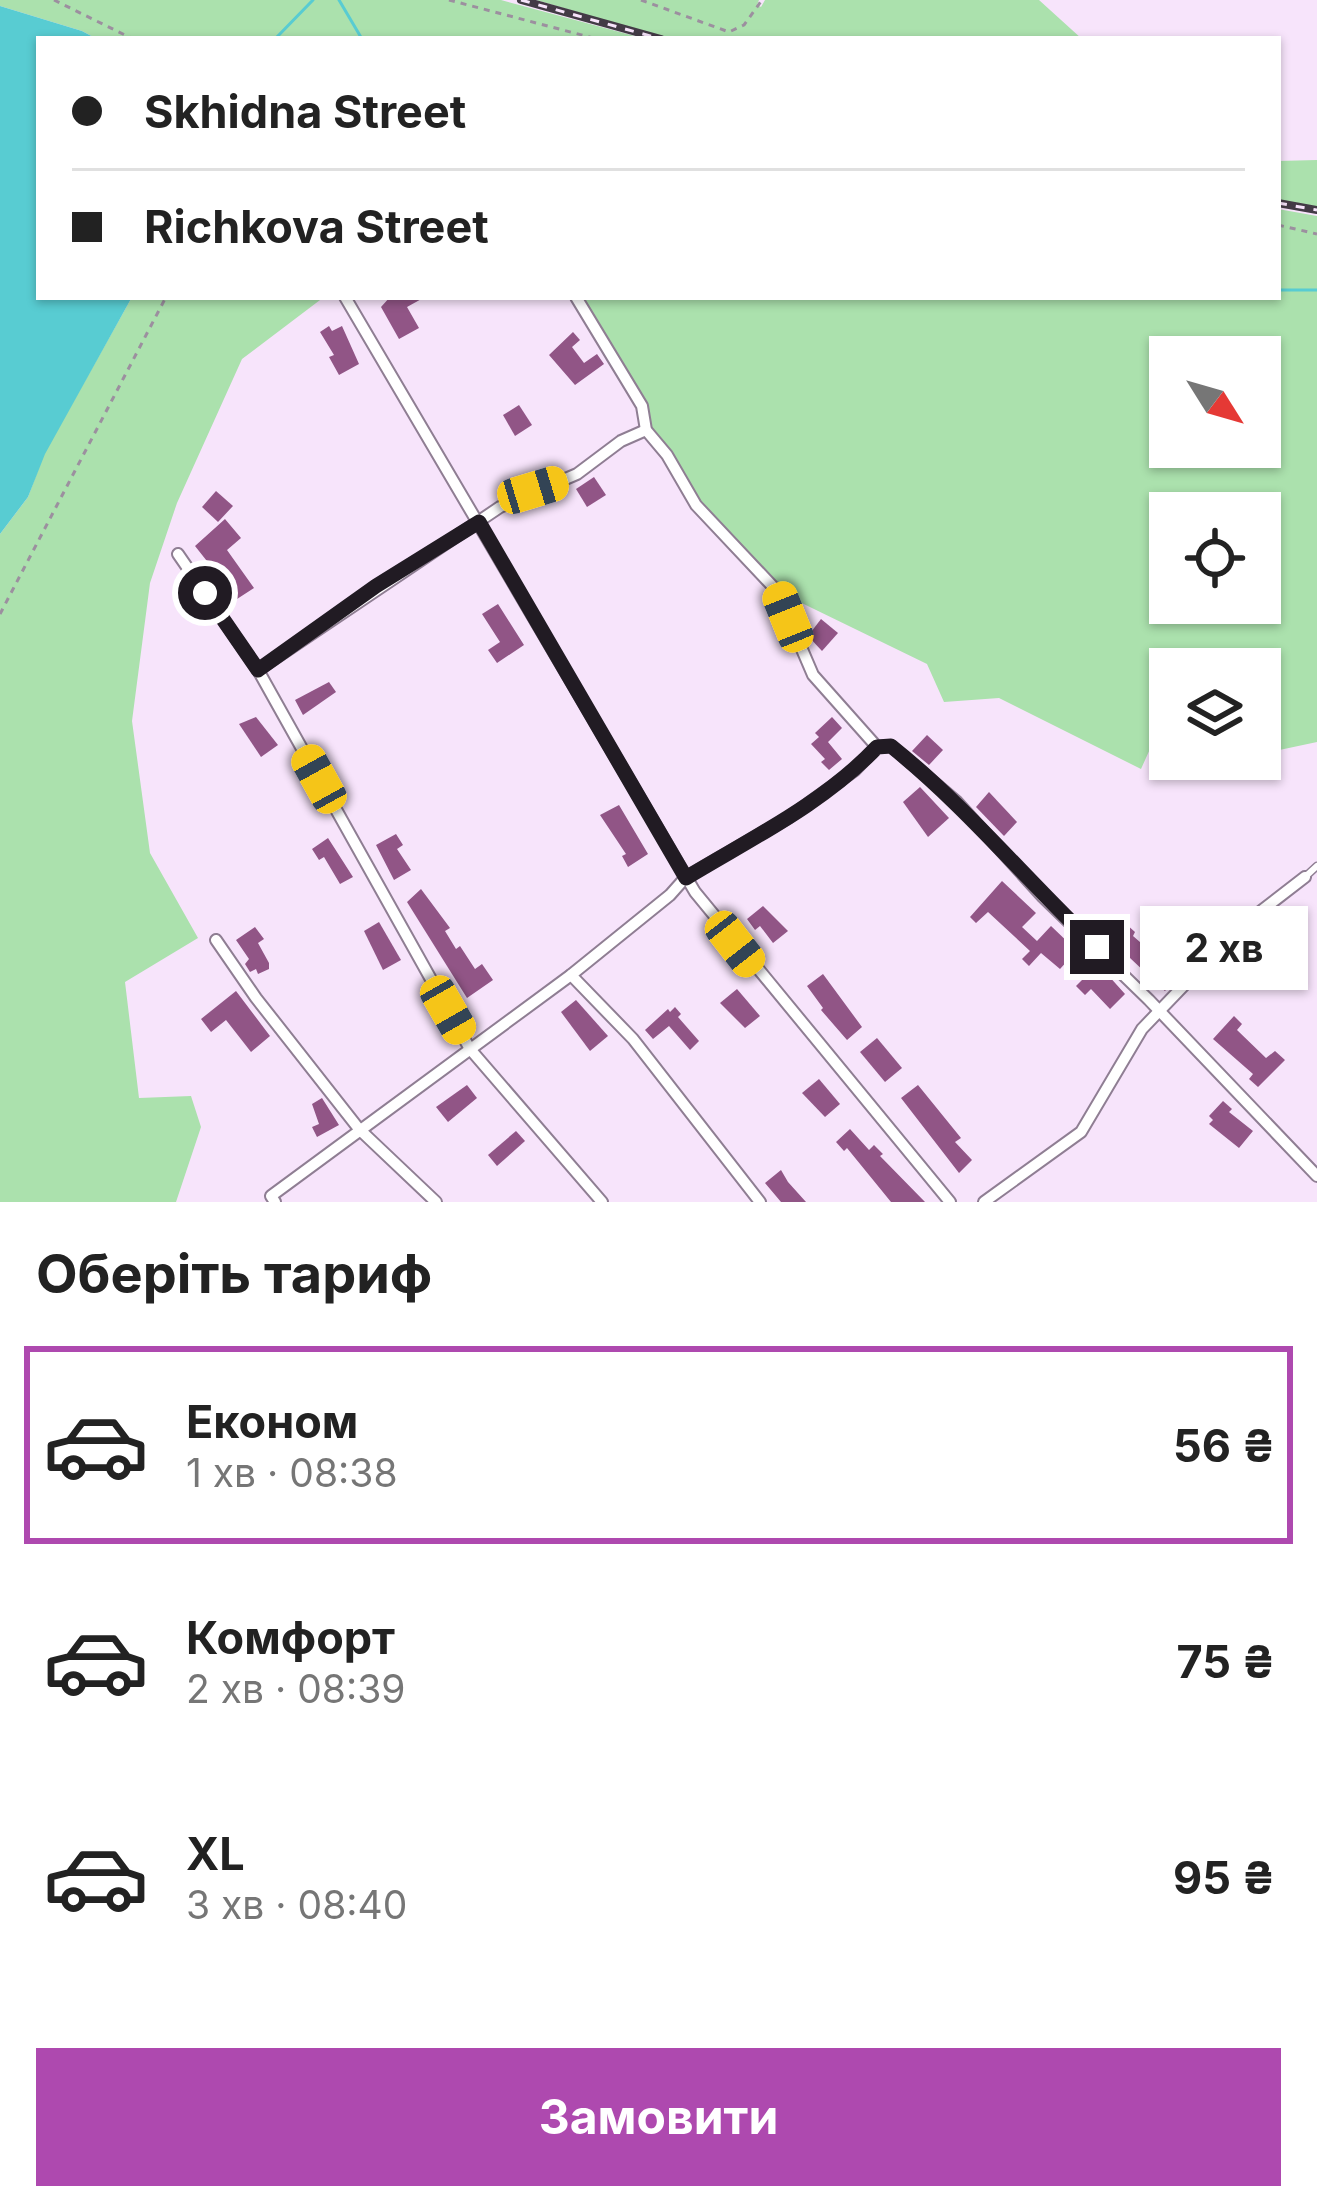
<!DOCTYPE html>
<html lang="uk">
<head>
<meta charset="utf-8">
<style>
  :root { --surface:#fff; --page:#f6f6f6; --text:#222; --muted:#767676; --line:#e0e0e0; --accent:#ae49af }
  body { margin:0; font-family:Inter,sans-serif; background:var(--page); color:var(--text); height:100vh; display:flex; flex-direction:column; font-size:45px; white-space:nowrap }
  * { box-sizing:border-box; margin:0 }
  p { font-size:39px; color:var(--muted) }
  .icon { flex:none; width:66px; height:66px; fill:none; stroke:currentColor; stroke-width:2; stroke-linecap:round; stroke-linejoin:round }
  .map { position:relative; height:1202px; overflow:hidden }
  .side { display:flex; flex-direction:column; background:var(--surface); flex:1 }
  .side>* { flex:none }
  .hud { position:absolute; left:36px; top:36px; width:1245px; height:264px; border-radius:0px; box-shadow:0 3px 9px #0004; display:grid; align-content:center; height:264px; padding:0 36px; background:var(--surface) }
  .needle { width:78px; rotate:127deg }
  .controls { position:absolute; left:1149px; top:336px; display:grid; gap:24px }
  .controls a { display:grid; place-items:center; width:132px; height:132px; border-radius:0px; background:var(--surface); box-shadow:0 3px 9px #0004; font-size:60px }
  .end { position:absolute; width:54px; height:54px; margin:-27px; border:15px solid #211b23; background:#fff; box-shadow:0 0 0 6px #fff }
  .from { border-radius:50% }
  .bubble { position:absolute; height:84px; border-radius:0px; background:var(--surface); box-shadow:0 3px 9px #0004; font-size:39px; font-weight:700; line-height:84px; text-align:center }
  .car { position:absolute; width:36px; height:72px; margin:-36px -18px; border-radius:15px; box-shadow:0 0 9px 3px #0007; background:linear-gradient(#f5c518 24%,#345 0 40%,#f5c518 0 76%,#345 0 86%,#f5c518 0) }
  .hud b { display:flex; align-items:center; gap:42px; height:114px; font-size:45px }
  .hud b+b { border-top:3px solid var(--line) }
  .hud i { width:30px; height:30px; background:var(--text) }
  ul { padding:0; list-style:none }
  li { display:flex; align-items:center; gap:36px; height:198px; margin:0 24px 18px; padding:0 12px; border:6px solid transparent; border-radius:0px }
  li div { flex:1 }
  li b { display:block; font-size:45px }
  li em { font-style:normal; font-weight:700 }
  li.current { border-color:var(--accent) }
  li>.icon { width:108px; height:108px; stroke-width:1.5 }
  h2 { padding:0 36px; font-size:54px; line-height:144px }
  .cta { display:flex; gap:24px; margin-top:auto; padding:24px 36px }
  .cta a { flex:1; height:138px; border-radius:0px; background:var(--accent); color:#fff; font-size:48px; font-weight:700; line-height:138px; text-align:center }
  .map>svg:first-child { display:block }
</style>
</head>
<body>
<div class="map">
<svg width="1317" height="1202" viewBox="0 0 1317 1202">
  <rect width="100%" height="100%" fill="#f7e4fb"/>
  <g fill="#abe1ad" fill-rule="evenodd">
    <path d="M0,0H501L646,39H97L82,31L0,6Z"/>
    <path d="M536,0H759L757,5L761,7L765,0H1039L1082,39H669Z"/>
    <path d="M1317,160V209L1278,202V161Z"/>
    <path d="M1278,209L1317,216V742L1260,754V669H1170V732L1159,729L1141,769L999,698L944,702L927,664L777,591L697,502L650,430L579,297H1278ZM1170,357H1260V447H1170ZM1170,513H1260V603H1170Z"/>
    <path d="M132,297H324L242,359L177,503L150,583L132,721L150,853L198,938L125,982L139,1098L191,1096L201,1127L176,1202H0V534L28,497L44,454Z"/>
  </g>
  <path fill="#58ccd2" d="M0,6L82,31L97,39H39V297H132L45,454L28,497L0,534Z"/>
  <g fill="none" stroke-linecap="round" stroke-linejoin="round">
    <g stroke="#58ccd2" stroke-width="3">
      <path d="M339,0L362,39"/>
      <path d="M275,39L313,0"/>
      <path d="M1278,290H1317"/>
      <path d="M1165,297H1185"/>
    </g>
  </g>
  <g fill="#915586">
    <path d="M390,297H425L407,307L419,328L399,339L381,307Z"/>
    <path d="M329,326L332,331L342,326L359,364L339,375L329,357L334,355L320,332Z"/>
    <path d="M573,332L580,340L572,347L584,363L597,354L604,364L575,385L549,355Z"/>
    <path d="M519,405L532,425L515,436L503,415Z"/>
    <path d="M594,477L606,495L587,507L576,489Z"/>
    <path d="M216,491L233,506L218,522L202,507Z"/>
    <path d="M225,519L241,538L227,550L254,588L237,599L195,546Z"/>
    <path d="M498,604L524,645L497,663L488,650L500,642L482,614Z"/>
    <path d="M821,619L838,633L822,651L808,636Z"/>
    <path d="M329,682L336,692L303,715L295,700Z"/>
    <path d="M256,717L278,745L261,757L239,724Z"/>
    <path d="M832,717L842,728L828,742L842,759L829,770L821,762L825,759L811,744L819,737L815,733Z"/>
    <path d="M927,735L943,750L929,765L912,751Z"/>
    <path d="M920,787L949,818L928,837L903,802Z"/>
    <path d="M989,792L1017,822L1004,836L976,807Z"/>
    <path d="M619,805L648,854L628,867L622,856L626,854L600,815Z"/>
    <path d="M396,834L403,845L397,849L411,870L394,880L376,845Z"/>
    <path d="M328,838L353,877L340,884L324,857L319,860L312,849Z"/>
    <path d="M1002,881L1036,913L1022,927L1037,941L1051,926L1073,947L1076,943L1085,952L1075,963L1070,958L1060,969L1041,953L1029,966L1022,959L1030,951L988,912L976,923L970,917Z"/>
    <path d="M421,889L450,928L445,931L456,949L460,946L475,969L482,964L493,980L467,998L407,902Z"/>
    <path d="M763,906L788,931L773,943L760,926L755,930L747,919Z"/>
    <path d="M379,922L401,960L383,970L364,931Z"/>
    <path d="M1126,924L1135,932L1133,936L1155,955L1149,963L1154,966L1147,974L1112,941Z"/>
    <path d="M255,927L264,939L258,943L269,963V969L258,974L256,969L250,972L245,964L249,959L236,940Z"/>
    <path d="M1183,956L1191,962L1165,991L1153,982L1158,969L1165,974L1169,969L1172,972Z"/>
    <path d="M1098,964L1125,994L1110,1009L1091,989L1085,995L1076,986Z"/>
    <path d="M823,974L862,1027L847,1040L821,1010L823,1008L807,986Z"/>
    <path d="M737,989L760,1016L745,1028L720,1003Z"/>
    <path d="M236,991L270,1036L251,1052L226,1020L211,1032L201,1019Z"/>
    <path d="M576,1000L608,1036L590,1051L561,1012Z"/>
    <path d="M675,1007L681,1014L678,1017L699,1041L690,1050L669,1026L653,1039L645,1030L668,1009L670,1012Z"/>
    <path d="M1234,1016L1242,1024L1237,1030L1266,1058L1275,1051L1285,1060L1258,1087L1249,1079L1253,1074L1213,1039Z"/>
    <path d="M877,1038L902,1068L885,1082L860,1052Z"/>
    <path d="M819,1079L840,1104L825,1117L802,1093Z"/>
    <path d="M467,1085L477,1098L448,1122L436,1107Z"/>
    <path d="M918,1085L961,1138L955,1142L972,1160L959,1173L901,1098Z"/>
    <path d="M322,1098L339,1125L317,1137L312,1127L319,1124L312,1104Z"/>
    <path d="M1223,1101L1232,1109L1229,1112L1253,1131L1239,1148L1209,1124L1213,1120L1209,1116Z"/>
    <path d="M850,1129L869,1150L874,1145L883,1154L880,1156L925,1202H891L847,1148L844,1151L836,1142Z"/>
    <path d="M516,1131L525,1141L497,1166L488,1155Z"/>
    <path d="M781,1170L788,1182L806,1202H781L765,1183Z"/>
  </g>
  <g fill="none" stroke-linecap="round" stroke-linejoin="round">
    <g stroke="#8f7e93" stroke-width="9">
      <path id="service" d="M1305,877L1317,866"/>
    </g>
    <g stroke="#8f7e93" stroke-width="14">
      <g id="minor">
        <path d="M345,297L695,892L950,1202"/>
        <path d="M576,297L642,406L646,430L667,455L696,505L777,591L813,675L877,747L891,746L956,801L1043,897L1149,1000L1317,1176"/>
        <path d="M178,554L258,670L470,1049L602,1202"/>
        <path d="M258,670L500,507L577,474L621,441L646,430"/>
        <path d="M216,940L256,998L359,1129L436,1202"/>
        <path d="M571,975L633,1039L760,1202"/>
        <path d="M275,1202L271,1196L571,975L670,895L686,877L788,818L855,770L877,747"/>
        <path d="M984,1202L1081,1132L1142,1029L1239,928L1305,877"/>
      </g>
    </g>
    <g stroke="#9c8f9f" stroke-width="3" stroke-dasharray="6 6" stroke-linecap="butt">
      <path d="M54,0L133,39"/>
      <path d="M449,0L597,39"/>
      <path d="M641,0L729,32L744,25L762,0"/>
      <path d="M1278,225L1317,234"/>
      <path d="M0,614L166,297"/>
    </g>
    <use href="#service" stroke="#fff" stroke-width="6"/>
    <use href="#minor" stroke="#fff" stroke-width="10"/>
    <g stroke="#433b46" stroke-width="8">
      <g id="rail">
        <path d="M521,0L661,39"/>
        <path d="M1278,203L1317,210"/>
      </g>
    </g>
    <use href="#rail" stroke="#f7e4fb" stroke-width="3" stroke-dasharray="9" stroke-linecap="butt"/>
  </g>
  <g fill="none" stroke-linecap="round" stroke-linejoin="round">
    <path stroke="#211b23" stroke-width="15" d="M205,593L258,670L376,586L479,522L686,878C752,838 824,803 877,747L891,746C966,806 1027,881 1097,947"/>
  </g>
</svg>
<div class="controls">
<a><svg class="needle" viewBox="-14 -14 28 28"><path d="M0-13l5 13h-10z" fill="#e53935"/><path d="M0 13l5-13h-10z" fill="#767676"/></svg></a>
<a><svg class="icon" aria-label="locate" viewBox="0 0 24 24"><circle cx="12" cy="12" r="6"/><path d="M12 2v4M12 18v4M2 12h4M18 12h4"/></svg></a>
<a><svg class="icon" aria-label="layers" viewBox="0 0 24 24"><path d="M12 4l9 5-9 5-9-5zM3 14l9 5 9-5"/></svg></a>
</div>
<i class="end from" style="left:205px;top:593px"></i>
<i class="end" style="left:1097px;top:947px"></i>
<div class="bubble" style="left:1140px;top:906px;width:168px">2 хв</div>
<i class="car" style="left:533px;top:490px;rotate:73deg"></i>
<i class="car" style="left:788px;top:617px;rotate:338deg"></i>
<i class="car" style="left:319px;top:779px;rotate:331deg"></i>
<i class="car" style="left:735px;top:944px;rotate:142deg"></i>
<i class="car" style="left:448px;top:1010px;rotate:150deg"></i>
<div class="hud">
<b><i class="from"></i>Skhidna Street</b>
<b><i></i>Richkova Street</b>
</div>
</div>
<section class="side">
<h2>Оберіть тариф</h2>
<ul>
<li class="current"><svg class="icon" aria-label="car" viewBox="0 0 24 24"><path d="M5 17H2v-5l4-1 3-4h7l3 4 3 1v5h-3M9 17h6M6 11h13"/><circle cx="7" cy="17" r="2"/><circle cx="17" cy="17" r="2"/></svg><div><b>Економ</b><p>1 хв · 08:38</p></div><em>56 ₴</em></li>
<li><svg class="icon" aria-label="car" viewBox="0 0 24 24"><path d="M5 17H2v-5l4-1 3-4h7l3 4 3 1v5h-3M9 17h6M6 11h13"/><circle cx="7" cy="17" r="2"/><circle cx="17" cy="17" r="2"/></svg><div><b>Комфорт</b><p>2 хв · 08:39</p></div><em>75 ₴</em></li>
<li><svg class="icon" aria-label="car" viewBox="0 0 24 24"><path d="M5 17H2v-5l4-1 3-4h7l3 4 3 1v5h-3M9 17h6M6 11h13"/><circle cx="7" cy="17" r="2"/><circle cx="17" cy="17" r="2"/></svg><div><b>XL</b><p>3 хв · 08:40</p></div><em>95 ₴</em></li>
</ul>
<div class="cta"><a>Замовити</a></div>
</section>
</body>
</html>
